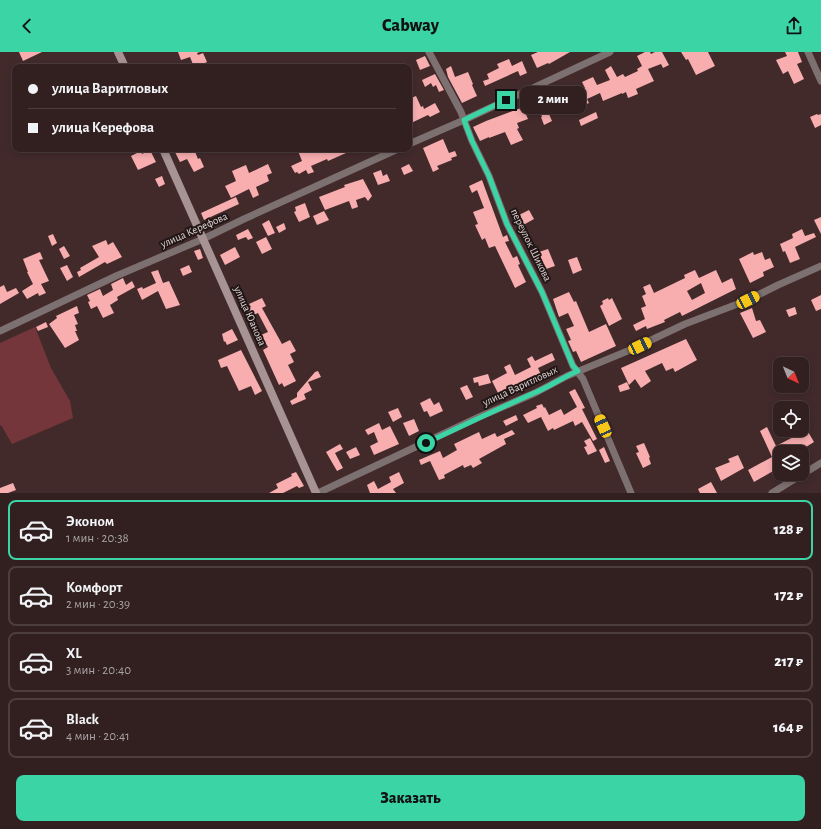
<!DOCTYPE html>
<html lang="ru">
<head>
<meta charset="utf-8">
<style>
  :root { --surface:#322020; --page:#3a2829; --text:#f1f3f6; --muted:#a8a3a5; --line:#4d3e3e; --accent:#3ad4a5 }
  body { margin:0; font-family:"Alegreya Sans",sans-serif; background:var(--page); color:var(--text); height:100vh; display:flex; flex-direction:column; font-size:15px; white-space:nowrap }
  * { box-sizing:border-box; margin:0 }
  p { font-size:13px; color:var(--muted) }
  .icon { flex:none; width:22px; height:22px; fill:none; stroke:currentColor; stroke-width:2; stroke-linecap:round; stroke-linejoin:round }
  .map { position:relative; height:441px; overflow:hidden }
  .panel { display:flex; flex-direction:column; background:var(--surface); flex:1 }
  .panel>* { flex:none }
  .banner { position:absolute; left:12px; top:12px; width:400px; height:88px; border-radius:8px; box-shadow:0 2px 6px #0003,0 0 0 1px var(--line); display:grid; align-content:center; height:88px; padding:0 16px; background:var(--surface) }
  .needle { width:26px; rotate:137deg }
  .controls { position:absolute; left:773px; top:305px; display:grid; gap:8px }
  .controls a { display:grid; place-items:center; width:36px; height:36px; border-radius:8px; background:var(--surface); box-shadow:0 2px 6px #0003,0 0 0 1px var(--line); font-size:20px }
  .end { position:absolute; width:18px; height:18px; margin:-9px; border:5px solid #3ad4a5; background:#111; box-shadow:0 0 0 2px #111 }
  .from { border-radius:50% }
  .bubble { position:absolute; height:28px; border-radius:8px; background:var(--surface); box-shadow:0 2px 6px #0003,0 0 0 1px var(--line); font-size:13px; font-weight:800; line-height:28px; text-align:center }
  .car { position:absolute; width:12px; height:24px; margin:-12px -6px; border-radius:5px; box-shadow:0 0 3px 1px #0007; background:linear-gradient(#f5c518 24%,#345 0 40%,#f5c518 0 76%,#345 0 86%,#f5c518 0) }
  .banner b { display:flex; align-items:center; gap:14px; height:38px; font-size:15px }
  .banner b+b { border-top:1px solid var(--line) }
  .banner i { width:10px; height:10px; background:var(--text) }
  ul { padding:7px 0 0; list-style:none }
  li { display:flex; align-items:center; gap:12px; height:60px; margin:0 8px 6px; padding:0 8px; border:2px solid var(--line); border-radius:8px }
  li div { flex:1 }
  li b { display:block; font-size:15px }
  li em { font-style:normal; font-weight:800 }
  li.selected { border-color:var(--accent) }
  li>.icon { width:36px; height:36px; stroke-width:1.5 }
  .cta { display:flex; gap:8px; margin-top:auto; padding:8px 16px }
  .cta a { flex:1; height:46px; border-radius:8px; background:var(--accent); color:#111; font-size:16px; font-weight:800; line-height:46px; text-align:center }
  header { display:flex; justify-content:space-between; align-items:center; height:52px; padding:0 16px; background:var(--accent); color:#111; font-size:18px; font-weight:800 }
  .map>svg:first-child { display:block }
</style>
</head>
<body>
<header><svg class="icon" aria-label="back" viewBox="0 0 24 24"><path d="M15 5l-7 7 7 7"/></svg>Cabway<svg class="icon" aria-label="share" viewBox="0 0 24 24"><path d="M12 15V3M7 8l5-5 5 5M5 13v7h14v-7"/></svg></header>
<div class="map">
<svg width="821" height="441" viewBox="0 0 821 441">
  <rect width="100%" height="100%" fill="#422a2b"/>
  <path fill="#74363a" d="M35,275L51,316L70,349L73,366L12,392L1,373L0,374V291Z"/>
  <g fill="#f8adaf" fill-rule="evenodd">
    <path d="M19,0H42L23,9Z"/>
    <path d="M178,0H200L197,1L198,3L203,1L207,10L205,11L207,15H194L190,5L181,8Z"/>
    <path d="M538,0H570L549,12L548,11L537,16L531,3Z"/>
    <path d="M645,0H650L651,2L655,0H662L669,13L663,16L661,12L648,17L654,29L636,37L638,42L628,46L626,40L622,42V41L603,49L600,41L587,47L589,51L575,57V56L562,62L559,56L549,62L552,69L544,73L541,65H542L541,62L545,60L542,55L544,54L543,51L550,48L552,52L585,36L582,30L593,25L597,33L610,28L605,18L611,14L617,25L623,22L625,25L638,19L637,17L642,14L637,4Z"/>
    <path d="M681,0H708L715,14L696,23L688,7L686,8Z"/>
    <path d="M785,0H798L802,10L797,12L804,27L794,32L788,19L783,22L776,8L787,4Z"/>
    <path d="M425,4L430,14L420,18L416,8Z"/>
    <path d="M509,7L512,14L522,9L527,21L520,24L518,19L485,34L483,29L489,27L487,22L499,16L497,12Z"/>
    <path d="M451,14L455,25L468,20L473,32L472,33L477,44L462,51L448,25L446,17Z"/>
    <path d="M435,22L444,38L439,40L436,33L433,35L431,31L425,35L422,28Z"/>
    <path d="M416,44L421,55L423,54L424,57L435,51L440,60L430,65L428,63L409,72V47Z"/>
    <path d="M521,56L523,61L525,60L528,67L517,71L519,76L517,77L523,88L511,93L505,80L489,86V85L480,89L473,75L486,69Z"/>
    <path d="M596,60L598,66L581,74L579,68Z"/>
    <path d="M817,62L818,63L821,62V73L815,76L810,65Z"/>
    <path d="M443,87L449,101L455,99L457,104L451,106L452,108L437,114L439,117L433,120L423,96Z"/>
    <path d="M181,97H194L198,107L200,106L204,115L194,120L187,107L180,110L175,100Z"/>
    <path d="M302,97H313L314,101L324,97H355L328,109L327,107L311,114L314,120L308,122L306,118L299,122L297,120L295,121L291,114L302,109L298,99Z"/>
    <path d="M150,98L156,110L138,118L131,104L141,99L142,102Z"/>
    <path d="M268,112L272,121L267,123L269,129L256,135L259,143L253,146L249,137L231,146L225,134L236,129L232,119L246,113L249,121Z"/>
    <path d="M409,112L413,119L404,123L401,116Z"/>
    <path d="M381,118L383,124L387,122L390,129L378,133L373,121Z"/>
    <path d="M162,124L165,132L159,135L155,127Z"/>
    <path d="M363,127L372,144L368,149L365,145L356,148L358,155L352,157L349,149L325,158L319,145L345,135L344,133Z"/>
    <path d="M482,128L503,185L507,183L509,189L505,190L513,206L517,204L520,212L518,213L526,230L515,236L495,194L489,196L485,186L482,188L475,173L478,172L473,160L484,156L477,138L472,141L469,134Z"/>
    <path d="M236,145L239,152L204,168L201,161Z"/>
    <path d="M305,151L310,165L299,170L294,160L296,159L295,155Z"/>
    <path d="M529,158L534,167L518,176L513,166Z"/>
    <path d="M324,159L329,168L317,173L313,164Z"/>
    <path d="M821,165V182L814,168Z"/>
    <path d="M269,168L275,181L268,184L262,172Z"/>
    <path d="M284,171L286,177L279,181L276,175Z"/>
    <path d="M248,177L253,186L248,188L246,185L238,188L236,183Z"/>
    <path d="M802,177L805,184L814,181L816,185L795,195L800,207L790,211L785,199L783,200L780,192L793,186L792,182Z"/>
    <path d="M53,182L57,191L52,194L48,184Z"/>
    <path d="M266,185L272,197L262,202L256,190Z"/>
    <path d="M106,188L108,193L113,190L122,205L107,212L105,210L79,225L77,220L81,218L80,216L99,205L92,194Z"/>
    <path d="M64,194L70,204L64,207L59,197Z"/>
    <path d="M235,195L240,205L225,213L220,203Z"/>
    <path d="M200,197L203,206L198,208L194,199Z"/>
    <path d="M548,197L555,214L543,218L542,215L540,216L538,210L542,209L539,200Z"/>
    <path d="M40,200L43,207L39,208L49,229L41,232L46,241L39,244L38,241L27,247L22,239L33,232L27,220H28L23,207Z"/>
    <path d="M753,200L754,203L762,200L765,208L770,206L774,215L763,220L764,224L750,231L739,207Z"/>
    <path d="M577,205L582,218L573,222L568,208Z"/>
    <path d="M67,213L73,225L67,229L60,216Z"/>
    <path d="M189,213L192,220L183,224L180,217Z"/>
    <path d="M158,218L163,231L169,229L180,253L166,257L158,239L142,248L137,237L142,235L143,237L156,231L151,220Z"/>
    <path d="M695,218L699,226L716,218L722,231L732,226L736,237L682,264L680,260L664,268L665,270L647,277L646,274L636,279L633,273L645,267L641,256L646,254L642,244L646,242L643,235L650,232L654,241L685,226L684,223ZM701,231L705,241L692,248L687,239Z"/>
    <path d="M123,226L126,233L132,229L135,235L117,245L118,248L110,253L114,261L103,266L97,254L91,257L88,250L90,249L87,243L100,237L103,244L113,238L111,232Z"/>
    <path d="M4,233L7,240L16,236L19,241L0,252V235Z"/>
    <path d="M569,240L574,250L576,249L589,280L606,272L616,294L581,310L576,299L573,300L568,289L571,288L566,277L574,274L568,261L559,265L553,247Z"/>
    <path d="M821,243V257L816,259L811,248Z"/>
    <path d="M262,246L266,254L262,256L282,292L290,288L296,299L290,302L294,310L288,313L296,329L284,335L282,331L279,333L263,298L268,295L261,283L268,280L258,261L249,265L245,258L251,255L249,252Z"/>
    <path d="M608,246L609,248L612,246L622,267L609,274L600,254L603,252L602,249Z"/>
    <path d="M77,254L79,261L74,263L78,272L75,273L77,279H75L79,288L65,296L49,272L57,266L56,264Z"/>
    <path d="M795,255L797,262L789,265L786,258Z"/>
    <path d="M752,256L756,269L760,268L766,280L753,286L740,261Z"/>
    <path d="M46,270L48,275L38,279L36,275Z"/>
    <path d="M232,277L238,288L227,293L225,289L224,290L222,282Z"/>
    <path d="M686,287L697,308L675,320L673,316L666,319L662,311L645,319L651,329L641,336L635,327L629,333L621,316Z"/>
    <path d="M241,298L262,339L255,343L251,334L239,339L227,314L221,316L218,308Z"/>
    <path d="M552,301L555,308L538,316L542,325L537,327L535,323L519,331L521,335L515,338L513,333L498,341L492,329L507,321L504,315L510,312L515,323L531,315L527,307L532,304L535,309Z"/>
    <path d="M318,319L321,325L308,330L312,338L304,342L306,347L292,353L290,349L297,345V341L315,320Z"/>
    <path d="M488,322L491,331L479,334L478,330L474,331L473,326Z"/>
    <path d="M627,330L630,337L620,340L618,334Z"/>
    <path d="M467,333L473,345L466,348L460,336Z"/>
    <path d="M575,337L585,356L582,357L597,387L593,389L582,370L575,374L573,369L554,378L553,376L548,379L541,365L528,371L523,363L537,356L536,354L542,352L544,356L545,355L549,363L561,357L564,363L577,355L569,340Z"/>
    <path d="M430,346L434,353L439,350L443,359L430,365L427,359L424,360L420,351Z"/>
    <path d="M398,356L402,365L393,370L388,360Z"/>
    <path d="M516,363L518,368L506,374L503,369Z"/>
    <path d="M414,367L419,379L409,384L403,371Z"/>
    <path d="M379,371L382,378L390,374L399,392L374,403L370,394L378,390L374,380L368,383L365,378Z"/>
    <path d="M767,375L776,394L807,378L814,390L798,400H780V415L754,430L748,418L772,405L760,379Z"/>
    <path d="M512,378L515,382L504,387L506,392L479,407L482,411L473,416L471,413L464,416L463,413L444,423L445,426L439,428L430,409L421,413L419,408L440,399L443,406L457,398L454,392L479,380L482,387L495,381L497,385Z"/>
    <path d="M590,386L597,399L588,403L584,395L587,394L584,389Z"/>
    <path d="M644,391L650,405L649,406L651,412L643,416L636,401L639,400L636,394Z"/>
    <path d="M340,392L343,397L335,401L343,416L337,419L326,400Z"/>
    <path d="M356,395L360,403L350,407L346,400Z"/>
    <path d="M604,395L610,409L605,411L599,398Z"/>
    <path d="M738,403L744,416L721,429L715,416L730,410L728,407Z"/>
    <path d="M296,420L304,434L299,436L297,434L283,441H269L278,436L276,432L292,424L291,422Z"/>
    <path d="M399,420L404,431L393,437L396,441H370L367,433L374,429L378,437L391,430L389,425Z"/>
    <path d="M711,430L717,441H700L698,437Z"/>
    <path d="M13,431L16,438L8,441H0V436Z"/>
  </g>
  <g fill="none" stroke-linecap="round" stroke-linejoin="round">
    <g stroke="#7d7070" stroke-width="7">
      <path d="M429,0L461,60L472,89L489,124L507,172L542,240L573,314L583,327L631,441"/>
      <path d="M808,0L821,29"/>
      <path d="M409,92L464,68L610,0"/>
      <path d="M0,279L116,224L203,187L244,167L398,97"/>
      <path d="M318,441L479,365L535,341L567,324L630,298L685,272L748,248L778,233L821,214"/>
      <path d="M772,441L821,411"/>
    </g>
    <g stroke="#a79393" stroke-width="8">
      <path d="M118,0L125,15"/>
      <path d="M163,97L316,441"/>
    </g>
  </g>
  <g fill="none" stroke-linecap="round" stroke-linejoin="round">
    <path stroke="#3ad4a5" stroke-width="5" d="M426,391C462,374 498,357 534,341C549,335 563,325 578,319L573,314L542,240L507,172L489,124L472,89L464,68L506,48"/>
  </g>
  <g text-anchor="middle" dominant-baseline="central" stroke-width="4" stroke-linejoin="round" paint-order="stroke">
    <g font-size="11" fill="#e0d1d1" stroke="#211616">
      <text transform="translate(194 178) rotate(-24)">улица Керефова</text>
      <text transform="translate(531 193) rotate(64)">переулок Шикова</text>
      <text transform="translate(250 264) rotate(66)">улица Юанова</text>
      <text transform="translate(520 334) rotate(-25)">улица Варитловых</text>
    </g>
  </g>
</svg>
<div class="controls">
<a><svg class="needle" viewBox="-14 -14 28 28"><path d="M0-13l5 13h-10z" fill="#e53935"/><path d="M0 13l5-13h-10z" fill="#a8a3a5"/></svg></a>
<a><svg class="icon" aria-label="locate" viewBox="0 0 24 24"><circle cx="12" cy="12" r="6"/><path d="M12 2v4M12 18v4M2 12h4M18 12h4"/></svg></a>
<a><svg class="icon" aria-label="layers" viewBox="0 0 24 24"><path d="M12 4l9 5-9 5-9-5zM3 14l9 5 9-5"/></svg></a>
</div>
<i class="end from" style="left:426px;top:391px"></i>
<i class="end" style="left:506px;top:48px"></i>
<div class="bubble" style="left:520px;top:34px;width:66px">2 мин</div>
<i class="car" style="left:748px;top:248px;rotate:63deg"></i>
<i class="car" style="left:640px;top:294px;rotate:65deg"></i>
<i class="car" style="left:603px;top:374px;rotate:336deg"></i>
<div class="banner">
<b><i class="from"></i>улица Варитловых</b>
<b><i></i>улица Керефова</b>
</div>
</div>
<section class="panel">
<ul>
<li class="selected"><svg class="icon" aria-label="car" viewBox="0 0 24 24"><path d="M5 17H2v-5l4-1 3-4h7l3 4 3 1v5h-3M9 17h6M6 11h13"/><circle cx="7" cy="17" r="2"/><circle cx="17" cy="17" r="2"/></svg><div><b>Эконом</b><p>1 мин · 20:38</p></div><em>128 ₽</em></li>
<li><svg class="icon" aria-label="car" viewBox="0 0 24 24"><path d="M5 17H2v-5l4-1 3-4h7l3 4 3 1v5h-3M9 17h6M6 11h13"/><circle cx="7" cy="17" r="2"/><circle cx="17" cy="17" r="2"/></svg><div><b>Комфорт</b><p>2 мин · 20:39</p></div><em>172 ₽</em></li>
<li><svg class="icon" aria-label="car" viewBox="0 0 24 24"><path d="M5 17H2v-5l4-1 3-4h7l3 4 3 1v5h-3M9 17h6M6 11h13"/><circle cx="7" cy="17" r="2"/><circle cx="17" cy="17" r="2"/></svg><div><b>XL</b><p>3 мин · 20:40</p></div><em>217 ₽</em></li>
<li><svg class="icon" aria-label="car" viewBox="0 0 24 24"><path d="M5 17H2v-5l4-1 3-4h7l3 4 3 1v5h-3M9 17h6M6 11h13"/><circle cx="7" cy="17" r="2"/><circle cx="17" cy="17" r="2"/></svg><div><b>Black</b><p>4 мин · 20:41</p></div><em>164 ₽</em></li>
</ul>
<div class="cta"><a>Заказать</a></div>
</section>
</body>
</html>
